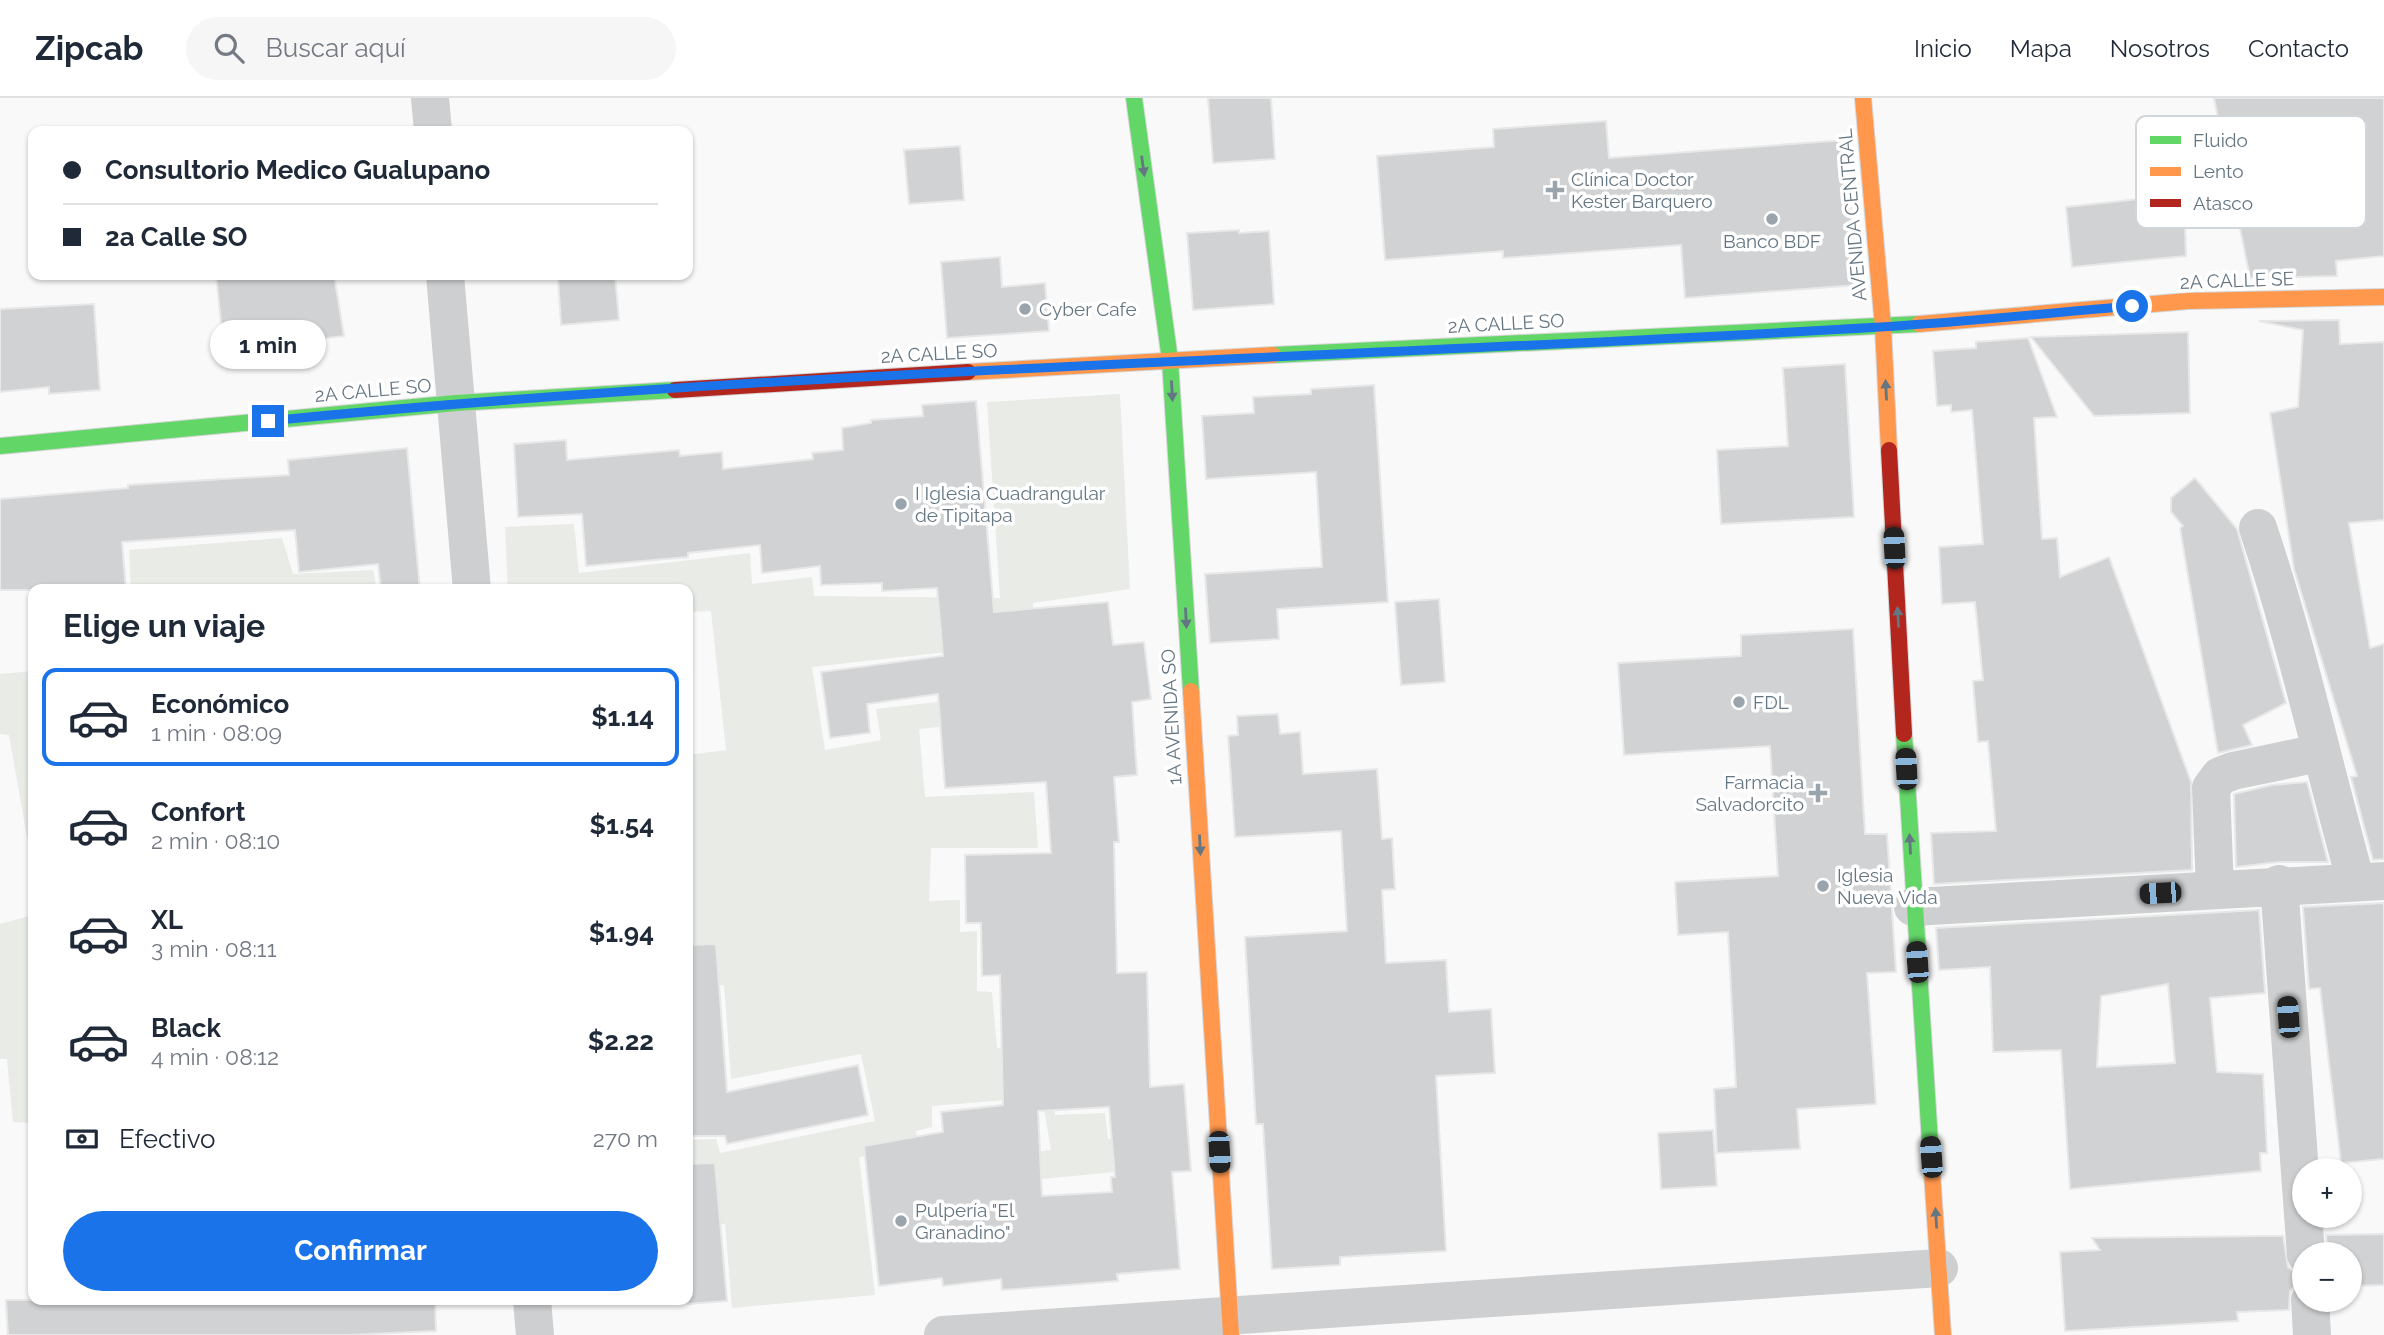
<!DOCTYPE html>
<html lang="es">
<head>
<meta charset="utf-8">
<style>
  :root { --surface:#fff; --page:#f6f6f7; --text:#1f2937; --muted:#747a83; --line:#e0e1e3; --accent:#1a73e8 }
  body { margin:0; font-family:Raleway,sans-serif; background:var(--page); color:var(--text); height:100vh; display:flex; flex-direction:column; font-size:26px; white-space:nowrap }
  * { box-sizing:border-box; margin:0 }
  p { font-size:23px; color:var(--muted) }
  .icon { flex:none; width:38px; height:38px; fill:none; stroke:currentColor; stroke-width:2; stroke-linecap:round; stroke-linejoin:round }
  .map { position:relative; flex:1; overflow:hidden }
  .side { position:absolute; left:28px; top:486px; width:665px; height:721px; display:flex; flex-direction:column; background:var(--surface); border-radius:14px; box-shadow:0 2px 5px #0004 }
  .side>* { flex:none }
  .banner { position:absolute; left:28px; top:28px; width:665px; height:154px; border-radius:14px; box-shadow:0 2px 5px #0004; display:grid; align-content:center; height:154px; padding:0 35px; background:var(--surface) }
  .fabs { position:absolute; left:2292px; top:1060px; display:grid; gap:14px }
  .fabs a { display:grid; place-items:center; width:70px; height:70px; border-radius:50%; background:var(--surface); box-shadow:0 2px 5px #0004; font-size:35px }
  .end { position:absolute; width:32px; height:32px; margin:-16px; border:9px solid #1a73e8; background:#fff; box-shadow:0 0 0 4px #fff }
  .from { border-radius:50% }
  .bubble { position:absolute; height:49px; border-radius:24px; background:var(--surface); box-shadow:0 2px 5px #0004; font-size:23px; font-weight:700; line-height:49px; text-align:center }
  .car { position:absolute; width:21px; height:42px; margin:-21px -10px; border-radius:9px; box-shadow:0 0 5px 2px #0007; background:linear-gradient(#222 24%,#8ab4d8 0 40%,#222 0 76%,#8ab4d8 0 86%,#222 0) }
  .banner b { display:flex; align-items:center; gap:24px; height:66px; font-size:26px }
  .banner b+b { border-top:2px solid var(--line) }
  .banner i { width:18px; height:18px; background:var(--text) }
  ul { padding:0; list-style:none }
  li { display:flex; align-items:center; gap:21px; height:98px; margin:0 14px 10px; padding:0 21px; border:4px solid transparent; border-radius:14px }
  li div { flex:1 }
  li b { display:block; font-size:26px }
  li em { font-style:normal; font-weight:700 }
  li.active { border-color:var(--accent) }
  li>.icon { width:63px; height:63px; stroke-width:1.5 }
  h2 { padding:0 35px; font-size:32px; line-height:84px }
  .pay { display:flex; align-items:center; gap:18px; height:77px; padding:0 35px; font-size:26px }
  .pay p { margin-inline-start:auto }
  .button { display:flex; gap:14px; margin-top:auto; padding:14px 35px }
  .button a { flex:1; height:80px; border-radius:42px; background:var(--accent); color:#fff; font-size:28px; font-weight:700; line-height:80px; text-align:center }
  header { display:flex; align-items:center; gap:42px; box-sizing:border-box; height:98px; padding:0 35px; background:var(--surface); border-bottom:2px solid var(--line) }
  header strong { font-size:33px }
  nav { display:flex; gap:38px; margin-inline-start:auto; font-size:24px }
  .search { width:490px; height:63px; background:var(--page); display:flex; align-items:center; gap:18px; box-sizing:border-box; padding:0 24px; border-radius:38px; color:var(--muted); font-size:26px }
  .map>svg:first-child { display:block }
</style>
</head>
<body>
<header>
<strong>Zipcab</strong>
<div class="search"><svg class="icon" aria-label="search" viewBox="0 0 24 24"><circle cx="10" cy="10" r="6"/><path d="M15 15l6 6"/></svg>Buscar aquí</div>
<nav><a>Inicio</a><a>Mapa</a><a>Nosotros</a><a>Contacto</a></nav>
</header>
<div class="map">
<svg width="2384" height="1237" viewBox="0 0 2384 1237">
  <rect width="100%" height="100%" fill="#f9f9f9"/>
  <g fill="#e8ebe6">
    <path d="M1120,296L1130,491L1033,505L1035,544L812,569L825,652L881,642L876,611L1111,584L1116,611L919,631L925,699L1034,694L1038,750H931L929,803L960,802V834L977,833V893L992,894L997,950L1051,946L1055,1017L1105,1015L1108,1041L1164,1038L1167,1069L969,1088L966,1064L1051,1052L1042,999L932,1008V1029L916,1033L919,1052L859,1059L875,1197L732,1210L725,1126L688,1129V1042L716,1041L720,1055L875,1023L861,956L731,981L724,887L690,889L688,657L726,652L711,513L688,514V492H508L505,429L574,426L579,475L750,455L752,486L812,479L814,498L1000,500L987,304Z"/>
    <path d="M282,440L293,476L373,472L377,492H131L129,452Z"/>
    <path d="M33,573V773L9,637L0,636V576Z"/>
    <path d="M33,817V1025L13,1024L7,961H0V826Z"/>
  </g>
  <g fill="#d0d2d3" stroke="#e8e8e8" stroke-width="2" fill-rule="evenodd">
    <path d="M1208,0H1271L1275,61L1213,65Z"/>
    <path d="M2214,0H2384V158L2336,163L2337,178L2250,180Z"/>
    <path d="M1606,23L1609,60L1845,42L1857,187L1685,200L1681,147L1503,160V153L1385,162L1377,58L1494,49L1493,31Z"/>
    <path d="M960,48L964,102L909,106L904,52Z"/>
    <path d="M2184,96L2186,158L2072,169L2066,109Z"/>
    <path d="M1239,132V135L1269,133L1274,206L1193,212L1187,135Z"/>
    <path d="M1000,159L1002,189L1045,185L1049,233L947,240L941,164Z"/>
    <path d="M216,177H334L344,238L224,253Z"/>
    <path d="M615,177L619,222L561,227L558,179Z"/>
    <path d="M94,206L100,292L49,296V289L0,294V211Z"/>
    <path d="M2339,222L2340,246L2384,244V422L2349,425L2370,550L2384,546V761L2373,762L2351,679L2357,678L2294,471L2270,315L2298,309L2303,232L2259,223Z"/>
    <path d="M2188,234L2190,315L2094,318L2031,239Z"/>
    <path d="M2028,240L2057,319L2034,320L2042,441L2057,440L2060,479L2109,459L2191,684L2192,772L1934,786L1931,735L1996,733L1988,643L1978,644L1973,583L1983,582L1975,504L1942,506L1939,449L1983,446L1972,312L1951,314V307L1937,308L1933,253L1976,250V244Z"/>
    <path d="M1845,266L1854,419L1721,426L1717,352L1788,348L1783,270Z"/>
    <path d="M1374,287L1388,504L1277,511L1279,541L1210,545L1205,476L1322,469L1316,374L1206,381L1202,318L1254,315L1253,299L1311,296V291Z"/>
    <path d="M976,303L994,514L1108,504L1113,547L1144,544L1151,601L1132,604L1137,677L1114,679L1119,744H1114L1117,875L1147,874L1150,989L1184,986L1191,1073L1172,1074L1180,1171L1117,1176L1118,1183L1002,1192L1001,1181L943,1188L942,1180L879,1188L864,1048L943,1034L941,1014L1003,1007L1000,877L982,878L981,825H966L965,757L1051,755L1046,684L945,690L938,596L867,606L870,635L830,640L821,574L943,558L937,490L882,493V485L821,487L820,468L762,475L760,447L688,455V459L586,468L582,416L518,419L514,346L566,342L567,362L679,352L680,358L722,354L723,371L813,361L812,355L843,352L842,330L871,325V322L923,318L922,307ZM1109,1009L1115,1079H1111L1112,1094L1042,1098L1038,1013Z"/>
    <path d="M407,350L420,492H381L378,466L299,474L295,432L122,444L126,492H0V401L128,390V387L289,377L288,362Z"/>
    <path d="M2195,380L2237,431L2286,605L2243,627L2252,647L2218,655L2180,430L2183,428L2171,414V400Z"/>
    <path d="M1439,501L1445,584L1401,587L1395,504Z"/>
    <path d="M1853,531L1865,736H1887L1896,874L1867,875L1876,1006L1797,1011L1800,1051L1717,1055L1714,991L1736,989L1728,834L1678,837L1675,784L1778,778L1770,648L1624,657L1618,565L1741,558V537Z"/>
    <path d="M1278,616L1280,636L1300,634L1303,676L1377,671L1382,741L1392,740L1395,791L1382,792L1386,865L1446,862L1449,914L1491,911L1495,975L1436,978L1446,1153L1340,1159V1167L1272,1171L1263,1026H1256L1245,839L1347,833L1341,733L1235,739L1228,638L1238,637L1237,618Z"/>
    <path d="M2307,684L2328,764H2278L2236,769L2234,696L2272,687Z"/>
    <path d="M2384,805V1061L2341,1065L2320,890L2309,891L2303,809Z"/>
    <path d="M2259,812L2265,895L2210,900L2217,974L2263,976L2267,1055H2260L2261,1073L2070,1091L2061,952L1993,954L1990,869L1939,872L1936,830ZM2168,886L2175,965L2097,969L2101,898Z"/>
    <path d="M716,846L727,994L858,967L868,1017L727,1046L725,1038H688V847Z"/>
    <path d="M1713,1032L1717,1088L1661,1091L1658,1035Z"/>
    <path d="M715,1065L727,1203L688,1206V1066Z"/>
    <path d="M2384,1136V1187L2350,1188V1157H2328L2326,1137Z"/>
    <path d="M2266,1138H2283L2288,1169L2296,1176L2305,1178L2290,1193L2289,1212L2237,1214L2238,1223L2065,1233L2060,1154L2100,1152L2092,1140Z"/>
    <path d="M6,1202H435L436,1233L348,1237H8Z"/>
  </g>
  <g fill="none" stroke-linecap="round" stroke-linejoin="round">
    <g stroke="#d5d6d7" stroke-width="18">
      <g id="fast">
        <path d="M1134,0L1170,262L1191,593"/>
        <path d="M1273,257L1919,226"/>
        <path d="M0,348L456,305L675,292"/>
        <path d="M1904,636L1931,1060"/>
      </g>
    </g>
    <g stroke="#d5d6d7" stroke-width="18">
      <g id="slow">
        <path d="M1863,0L1883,229L1889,352"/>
        <path d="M1919,226L2188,203L2384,199"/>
        <path d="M968,274L1273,257"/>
        <path d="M1191,593L1231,1237"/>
        <path d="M1931,1060L1943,1237"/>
      </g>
    </g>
    <g stroke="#d5d6d7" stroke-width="18">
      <g id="jam">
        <path d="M675,292L968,274"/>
        <path d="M1889,352L1904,636"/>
      </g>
    </g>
    <g stroke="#cecfd0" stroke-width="38">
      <path d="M430,0L433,33"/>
      <path d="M445,177L472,492"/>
      <path d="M2258,430C2297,546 2323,666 2356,784"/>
      <path d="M2279,786L2306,1157"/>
      <path d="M2215,792L2211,690L2220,678L2233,673L2319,655"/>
      <path d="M1913,809L2384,783"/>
      <path d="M532,1202L535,1237"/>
      <path d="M2310,1202L2312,1237"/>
      <path d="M943,1237L1939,1170"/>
    </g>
    <use href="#fast" stroke="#63d668" stroke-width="16"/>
    <use href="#slow" stroke="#ff974d" stroke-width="16"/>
    <use href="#jam" stroke="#b3261e" stroke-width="16"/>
  </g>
  <defs><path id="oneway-solid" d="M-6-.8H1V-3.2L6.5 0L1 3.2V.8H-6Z" transform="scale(1.75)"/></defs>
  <g fill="#657683">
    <use href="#oneway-solid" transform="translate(1143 68) rotate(82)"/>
    <use href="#oneway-solid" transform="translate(1886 292) rotate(-93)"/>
    <use href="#oneway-solid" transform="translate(1172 293) rotate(87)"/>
    <use href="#oneway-solid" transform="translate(1898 519) rotate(-93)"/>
    <use href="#oneway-solid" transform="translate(1186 520) rotate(87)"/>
    <use href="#oneway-solid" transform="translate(1910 746) rotate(-93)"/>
    <use href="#oneway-solid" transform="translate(1200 747) rotate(87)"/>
    <use href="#oneway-solid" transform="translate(1936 1120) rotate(-94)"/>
  </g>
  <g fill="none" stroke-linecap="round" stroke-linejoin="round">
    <path stroke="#1a73e8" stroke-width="9" d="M268,323C804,270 1343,261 1880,229C1964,224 2048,215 2132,208"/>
  </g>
  <g fill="#99a4ac" stroke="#fff" stroke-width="2.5">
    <path d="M1551.5 81.5h7v7h7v7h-7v7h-7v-7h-7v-7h7z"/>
    <circle cx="1772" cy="121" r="7"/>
    <circle cx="1025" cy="211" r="7"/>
    <circle cx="901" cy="406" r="7"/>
    <circle cx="1739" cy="604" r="7"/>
    <path d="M1814.5 684.5h7v7h7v7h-7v7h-7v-7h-7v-7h7z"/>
    <circle cx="1823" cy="788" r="7"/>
    <circle cx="901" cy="1123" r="7"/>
  </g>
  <g text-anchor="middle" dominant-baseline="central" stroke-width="7" stroke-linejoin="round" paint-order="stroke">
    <g font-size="19" fill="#657683" stroke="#fff" text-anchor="start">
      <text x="1571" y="81">Clínica Doctor<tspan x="1571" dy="22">Kester Barquero</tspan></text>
      <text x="1772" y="143" text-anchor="middle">Banco BDF</text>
      <text x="1039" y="211">Cyber Cafe</text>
      <text x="915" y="395">I Iglesia Cuadrangular<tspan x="915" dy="22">de Tipitapa</tspan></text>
      <text x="1753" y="604">FDL</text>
      <text x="1804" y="684" text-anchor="end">Farmacia<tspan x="1804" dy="22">Salvadorcito</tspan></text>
      <text x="1837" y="777">Iglesia<tspan x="1837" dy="22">Nueva Vida</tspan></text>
      <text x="915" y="1112">Pulpería "El<tspan x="915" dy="22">Granadino"</tspan></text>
    </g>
    <g font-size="19" fill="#657683" stroke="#fff">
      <text transform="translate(1852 117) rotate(-95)">AVENIDA CENTRAL</text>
      <text transform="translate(2237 182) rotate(-2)">2A CALLE SE</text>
      <text transform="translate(1506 225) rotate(-3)">2A CALLE SO</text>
      <text transform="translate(939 255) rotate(-3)">2A CALLE SO</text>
      <text transform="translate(373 292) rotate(-5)">2A CALLE SO</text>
      <text transform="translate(1171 619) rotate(-93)">1A AVENIDA SO</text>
    </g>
  </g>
  <rect x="2136" y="18" width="230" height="112" rx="10" fill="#fff" stroke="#d1d6da" stroke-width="2"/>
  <rect x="2150" y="38" width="31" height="8" fill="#63d668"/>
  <rect x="2150" y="69" width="31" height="9" fill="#ff974d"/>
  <rect x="2150" y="101" width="31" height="8" fill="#b3261e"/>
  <g font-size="19" fill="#657683">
    <text x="2193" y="49">Fluido</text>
    <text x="2193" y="80">Lento</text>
    <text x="2193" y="112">Atasco</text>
  </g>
</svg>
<div class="fabs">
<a>+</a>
<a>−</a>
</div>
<i class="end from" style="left:2132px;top:208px"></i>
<i class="end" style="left:268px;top:323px"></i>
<div class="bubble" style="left:210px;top:222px;width:116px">1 min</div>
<i class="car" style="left:1894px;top:450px;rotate:357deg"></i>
<i class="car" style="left:1906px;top:671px;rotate:357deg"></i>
<i class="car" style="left:2160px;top:795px;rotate:267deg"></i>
<i class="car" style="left:1917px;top:864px;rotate:356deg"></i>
<i class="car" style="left:2288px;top:919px;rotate:356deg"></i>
<i class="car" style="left:1219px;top:1054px;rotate:177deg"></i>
<i class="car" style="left:1931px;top:1059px;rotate:356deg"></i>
<div class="banner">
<b><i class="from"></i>Consultorio Medico Gualupano</b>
<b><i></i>2a Calle SO</b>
</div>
<section class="side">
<h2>Elige un viaje</h2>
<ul>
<li class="active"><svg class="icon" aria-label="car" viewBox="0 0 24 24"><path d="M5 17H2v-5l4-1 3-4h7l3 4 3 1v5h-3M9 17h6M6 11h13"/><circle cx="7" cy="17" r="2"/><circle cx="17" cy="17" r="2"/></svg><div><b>Económico</b><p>1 min · 08:09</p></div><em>$1.14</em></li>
<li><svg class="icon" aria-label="car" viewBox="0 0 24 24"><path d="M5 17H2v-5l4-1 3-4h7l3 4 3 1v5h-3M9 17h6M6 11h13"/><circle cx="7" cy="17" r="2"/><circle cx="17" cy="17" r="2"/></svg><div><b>Confort</b><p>2 min · 08:10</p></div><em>$1.54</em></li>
<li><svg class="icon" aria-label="car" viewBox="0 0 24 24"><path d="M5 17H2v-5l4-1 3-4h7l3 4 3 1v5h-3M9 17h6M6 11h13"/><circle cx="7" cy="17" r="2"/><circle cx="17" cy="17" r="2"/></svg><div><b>XL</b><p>3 min · 08:11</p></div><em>$1.94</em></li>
<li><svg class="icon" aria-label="car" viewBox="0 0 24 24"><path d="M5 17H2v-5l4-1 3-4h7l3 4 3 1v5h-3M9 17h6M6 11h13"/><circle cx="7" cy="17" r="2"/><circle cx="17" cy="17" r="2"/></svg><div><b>Black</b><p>4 min · 08:12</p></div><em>$2.22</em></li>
</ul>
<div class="pay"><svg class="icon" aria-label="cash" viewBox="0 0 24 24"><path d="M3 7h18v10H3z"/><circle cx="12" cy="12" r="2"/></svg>Efectivo<p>270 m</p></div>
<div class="button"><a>Confirmar</a></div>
</section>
</div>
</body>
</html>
